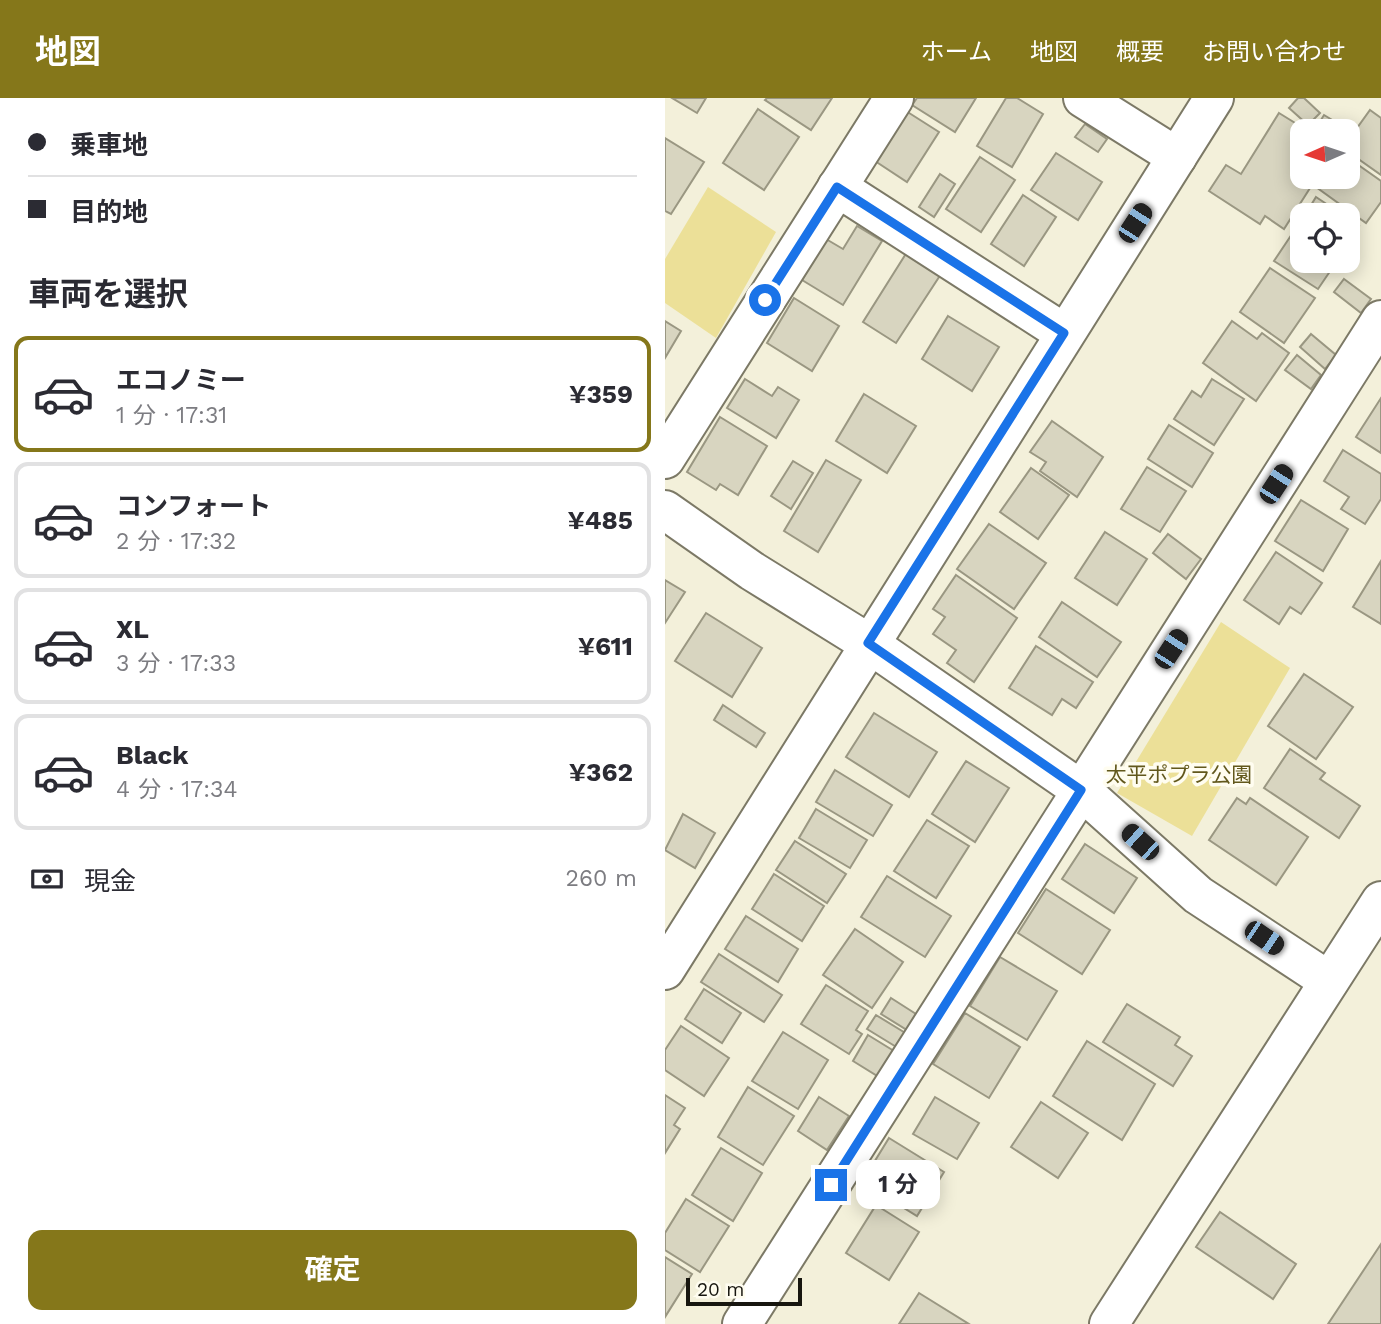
<!DOCTYPE html>
<html lang="ja">
<head>
<meta charset="utf-8">
<style>
  :root { --surface:#fff; --page:#f2f2f3; --text:#2b2b33; --muted:#7c7c81; --line:#e1e1e2; --accent:#85771a }
  body { margin:0; font-family:"Work Sans","Noto Sans JP",sans-serif; background:var(--page); color:var(--text); height:100vh; display:flex; flex-direction:column; font-size:26px; white-space:nowrap }
  * { box-sizing:border-box; margin:0 }
  p { font-size:23px; color:var(--muted) }
  .icon { flex:none; width:38px; height:38px; fill:none; stroke:currentColor; stroke-width:2; stroke-linecap:round; stroke-linejoin:round }
  .map { position:relative; flex:1; overflow:hidden }
  .details { display:flex; flex-direction:column; background:var(--surface); width:665px }
  .details>* { flex:none }
  .hud { display:grid; align-content:center; height:154px; padding:0 28px; background:var(--surface) }
  .needle { width:46px; rotate:267deg }
  .fabs { position:absolute; left:625px; top:21px; display:grid; gap:14px }
  .fabs a { display:grid; place-items:center; width:70px; height:70px; border-radius:14px; background:var(--surface); box-shadow:0 4px 18px #0003; font-size:35px }
  .scale { position:absolute; left:21px; bottom:18px; width:116px; box-sizing:border-box; padding-left:7px; border:4px solid #17160f; border-top:0; font-size:19px; line-height:24px; white-space:nowrap; color:#17160f; -webkit-text-stroke:5px #fffdf0; paint-order:stroke }
  .end { position:absolute; width:32px; height:32px; margin:-16px; border:9px solid #1a73e8; background:#fff; box-shadow:0 0 0 4px #fff }
  .from { border-radius:50% }
  .bubble { position:absolute; height:49px; border-radius:14px; background:var(--surface); box-shadow:0 4px 18px #0003; font-size:23px; font-weight:700; line-height:49px; text-align:center }
  .car { position:absolute; width:21px; height:42px; margin:-21px -10px; border-radius:9px; box-shadow:0 0 5px 2px #0007; background:linear-gradient(#222 24%,#8ab4d8 0 40%,#222 0 76%,#8ab4d8 0 86%,#222 0) }
  .hud b { display:flex; align-items:center; gap:24px; height:66px; font-size:26px }
  .hud b+b { border-top:2px solid var(--line) }
  .hud i { width:18px; height:18px; background:var(--text) }
  ul { padding:0; list-style:none }
  li { display:flex; align-items:center; gap:21px; height:116px; margin:0 14px 10px; padding:0 14px; border:4px solid var(--line); border-radius:14px }
  li div { flex:1 }
  li b { display:block; font-size:26px }
  li em { font-style:normal; font-weight:700 }
  li.current { border-color:var(--accent) }
  li>.icon { width:63px; height:63px; stroke-width:1.5 }
  h2 { padding:0 28px; font-size:32px; line-height:84px }
  .pay { display:flex; align-items:center; gap:18px; height:77px; padding:0 28px; font-size:26px }
  .pay p { margin-inline-start:auto }
  .primary-button { display:flex; gap:14px; margin-top:auto; padding:14px 28px }
  .primary-button a { flex:1; height:80px; border-radius:14px; background:var(--accent); color:#fff; font-size:28px; font-weight:700; line-height:80px; text-align:center }
  header { display:flex; align-items:center; gap:42px; box-sizing:border-box; height:98px; padding:0 35px; background:var(--accent); color:#fff }
  header strong { font-size:33px }
  nav { display:flex; gap:38px; margin-inline-start:auto; font-size:24px }
  main { display:flex; flex:1; min-height:0 }
  .map>svg:first-child { display:block }
</style>
</head>
<body>
<header>
<strong>地図</strong>
<nav><a>ホーム</a><a>地図</a><a>概要</a><a>お問い合わせ</a></nav>
</header>
<main>
<section class="details">
<div class="hud">
<b><i class="from"></i>乗車地</b>
<b><i></i>目的地</b>
</div>
<h2>車両を選択</h2>
<ul>
<li class="current"><svg class="icon" aria-label="car" viewBox="0 0 24 24"><path d="M5 17H2v-5l4-1 3-4h7l3 4 3 1v5h-3M9 17h6M6 11h13"/><circle cx="7" cy="17" r="2"/><circle cx="17" cy="17" r="2"/></svg><div><b>エコノミー</b><p>1 分 · 17:31</p></div><em>¥359</em></li>
<li><svg class="icon" aria-label="car" viewBox="0 0 24 24"><path d="M5 17H2v-5l4-1 3-4h7l3 4 3 1v5h-3M9 17h6M6 11h13"/><circle cx="7" cy="17" r="2"/><circle cx="17" cy="17" r="2"/></svg><div><b>コンフォート</b><p>2 分 · 17:32</p></div><em>¥485</em></li>
<li><svg class="icon" aria-label="car" viewBox="0 0 24 24"><path d="M5 17H2v-5l4-1 3-4h7l3 4 3 1v5h-3M9 17h6M6 11h13"/><circle cx="7" cy="17" r="2"/><circle cx="17" cy="17" r="2"/></svg><div><b>XL</b><p>3 分 · 17:33</p></div><em>¥611</em></li>
<li><svg class="icon" aria-label="car" viewBox="0 0 24 24"><path d="M5 17H2v-5l4-1 3-4h7l3 4 3 1v5h-3M9 17h6M6 11h13"/><circle cx="7" cy="17" r="2"/><circle cx="17" cy="17" r="2"/></svg><div><b>Black</b><p>4 分 · 17:34</p></div><em>¥362</em></li>
</ul>
<div class="pay"><svg class="icon" aria-label="cash" viewBox="0 0 24 24"><path d="M3 7h18v10H3z"/><circle cx="12" cy="12" r="2"/></svg>現金<p>260 m</p></div>
<div class="primary-button"><a>確定</a></div>
</section>
<div class="map">
<svg width="716" height="1226" viewBox="0 0 716 1226">
  <rect width="100%" height="100%" fill="#f3f0da"/>
  <g fill="#ece098">
    <path d="M43,89L111,134L51,240L0,205V161Z"/>
    <path d="M556,524L625,570L527,738L452,695Z"/>
  </g>
  <g fill="#d8d5c0" stroke="#9a9782" stroke-width="2">
    <path d="M7,0H41L32,15Z"/>
    <path d="M102,0H167L146,32L100,2Z"/>
    <path d="M252,0H311L290,34L247,7Z"/>
    <path d="M341,0H352L378,16L347,69L312,48Z"/>
    <path d="M633,0H639L655,15L643,27L624,10Z"/>
    <path d="M93,11L134,39L99,92L58,65Z"/>
    <path d="M705,12L716,20V77L682,53V44Z"/>
    <path d="M241,13L274,34L242,84L210,63Z"/>
    <path d="M614,15L643,33H637V79H652L619,131L600,118L595,126L544,93L561,67L576,76Z"/>
    <path d="M659,17L687,34L682,41V33H657L651,30Z"/>
    <path d="M420,26L442,41L433,54L410,39Z"/>
    <path d="M0,40L39,64L6,116L0,113Z"/>
    <path d="M391,55L437,84L413,122L366,92Z"/>
    <path d="M315,59L350,82L316,134L281,111Z"/>
    <path d="M682,59L716,83V104L701,125L651,89L658,79H682Z"/>
    <path d="M275,76L290,86L269,119L254,109Z"/>
    <path d="M358,97L391,119L359,168L326,146Z"/>
    <path d="M651,99L678,117H640Z"/>
    <path d="M682,120L694,128L682,146Z"/>
    <path d="M637,121V163H672L653,191L609,163Z"/>
    <path d="M192,128L217,143L178,207L137,182L161,141L178,151Z"/>
    <path d="M242,154L276,176L231,245L198,224Z"/>
    <path d="M605,170L650,200L619,245L575,214Z"/>
    <path d="M679,181L706,201L696,215L669,194Z"/>
    <path d="M129,200L174,228L147,273L102,245Z"/>
    <path d="M283,218L334,249L307,293L257,261Z"/>
    <path d="M0,223L16,233L0,260Z"/>
    <path d="M567,223L592,241L597,235L624,255L591,303L538,265Z"/>
    <path d="M646,236L671,257L660,271L635,249Z"/>
    <path d="M632,257L656,277L646,291L620,272Z"/>
    <path d="M80,281L107,298L113,289L134,302L111,340L62,310Z"/>
    <path d="M547,281L579,301L549,347L509,321L527,293L536,299Z"/>
    <path d="M199,296L251,328L222,375L171,343Z"/>
    <path d="M716,300V355L691,339Z"/>
    <path d="M55,319L102,348L73,397L55,386L51,392L22,374Z"/>
    <path d="M387,323L438,359L412,399L375,373L381,364L365,354Z"/>
    <path d="M504,327L548,355L527,389L483,361Z"/>
    <path d="M678,352L716,376V401L700,426L676,411L684,399L659,383Z"/>
    <path d="M161,362L196,382L153,454L119,433Z"/>
    <path d="M128,363L148,375L126,411L106,398Z"/>
    <path d="M482,369L521,393L495,434L456,411Z"/>
    <path d="M366,370L404,397L373,441L335,414Z"/>
    <path d="M636,402L683,431L658,473L610,443Z"/>
    <path d="M324,426L381,465L349,511L292,471Z"/>
    <path d="M440,434L482,461L452,507L410,480Z"/>
    <path d="M503,436L536,461L521,481L488,455Z"/>
    <path d="M611,454L657,485L636,516L625,509L614,526L579,502Z"/>
    <path d="M716,463V526L688,509Z"/>
    <path d="M291,477L352,520L309,584L282,565L291,552L268,536L280,519L268,511Z"/>
    <path d="M0,482L20,494L0,525Z"/>
    <path d="M397,504L456,544L432,579L374,539Z"/>
    <path d="M41,515L97,550L67,599L10,563Z"/>
    <path d="M371,548L428,584L411,610L397,601L387,617L344,590Z"/>
    <path d="M639,576L688,609L651,661L603,628Z"/>
    <path d="M58,607L100,635L91,649L49,622Z"/>
    <path d="M209,615L272,654L244,699L181,659Z"/>
    <path d="M625,651L660,675L655,681L695,708L674,740L599,690Z"/>
    <path d="M301,663L344,690L310,744L267,716Z"/>
    <path d="M170,672L227,707L208,738L151,704Z"/>
    <path d="M572,700L581,706L585,700L643,739L611,787L544,742Z"/>
    <path d="M151,711L202,742L185,770L134,740Z"/>
    <path d="M18,716L50,735L30,770L0,752Z"/>
    <path d="M262,722L304,748L271,800L229,773Z"/>
    <path d="M130,743L181,776L162,805L111,772Z"/>
    <path d="M420,746L472,780L449,815L397,781Z"/>
    <path d="M109,776L159,808L137,843L87,811Z"/>
    <path d="M222,778L286,818L260,859L196,819Z"/>
    <path d="M381,791L445,832L417,876L353,835Z"/>
    <path d="M81,818L133,851L113,884L60,851Z"/>
    <path d="M190,831L238,864L207,910L158,877Z"/>
    <path d="M54,856L117,897L99,924L36,884Z"/>
    <path d="M335,859L392,893L362,942L305,908Z"/>
    <path d="M161,887L203,913L191,932L197,936L184,956L136,926Z"/>
    <path d="M39,891L76,915L57,945L20,921Z"/>
    <path d="M226,900L251,916L242,932L216,916Z"/>
    <path d="M462,906L515,939L510,947L527,958L508,988L438,944Z"/>
    <path d="M300,915L355,949L324,1000L268,966Z"/>
    <path d="M211,917L242,936L233,950L202,931Z"/>
    <path d="M16,928L64,960L39,998L0,972V952Z"/>
    <path d="M118,934L163,962L133,1011L87,983Z"/>
    <path d="M203,937L229,953L214,979L188,963Z"/>
    <path d="M422,943L490,986L457,1042L388,998Z"/>
    <path d="M83,989L129,1018L98,1067L53,1039Z"/>
    <path d="M0,997L20,1010L9,1027L15,1031L0,1055Z"/>
    <path d="M154,999L184,1018L162,1052L133,1033Z"/>
    <path d="M270,999L314,1025L292,1061L248,1036Z"/>
    <path d="M376,1004L423,1035L393,1080L346,1049Z"/>
    <path d="M224,1040L279,1074L252,1118L197,1084Z"/>
    <path d="M56,1050L97,1075L68,1123L27,1097Z"/>
    <path d="M21,1101L64,1128L35,1174L0,1152V1135Z"/>
    <path d="M211,1107L254,1134L224,1182L181,1155Z"/>
    <path d="M555,1114L631,1166L608,1201L531,1149Z"/>
    <path d="M716,1146V1226H663Z"/>
    <path d="M0,1159L27,1176L0,1219Z"/>
    <path d="M254,1195L304,1226H234Z"/>
  </g>
  <g fill="none" stroke-linecap="round" stroke-linejoin="round">
    <g stroke="#7c7966" stroke-width="42">
      <g id="minor">
        <path d="M418,0L512,59"/>
        <path d="M172,89L399,235"/>
        <path d="M0,361L229,0"/>
        <path d="M0,412L87,473L203,545L416,692L533,797L664,883"/>
        <path d="M0,872L549,0"/>
        <path d="M77,1226L716,222"/>
        <path d="M444,1226L716,803"/>
      </g>
    </g>
    <use href="#minor" stroke="#fff" stroke-width="38"/>
  </g>
  <g fill="none" stroke-linecap="round" stroke-linejoin="round">
    <path stroke="#1a73e8" stroke-width="9" d="M100,202L172,89L399,235L203,545L416,692L166,1087"/>
  </g>
  <g text-anchor="middle" dominant-baseline="central" stroke-width="7" stroke-linejoin="round" paint-order="stroke">
    <g font-size="21" fill="#62581c" stroke="#fffdf0">
      <text x="514" y="676">太平ポプラ公園</text>
    </g>
  </g>
</svg>
<div class="fabs">
<a><svg class="needle" viewBox="-14 -14 28 28"><path d="M0-13l5 13h-10z" fill="#e53935"/><path d="M0 13l5-13h-10z" fill="#7c7c81"/></svg></a>
<a><svg class="icon" aria-label="locate" viewBox="0 0 24 24"><circle cx="12" cy="12" r="6"/><path d="M12 2v4M12 18v4M2 12h4M18 12h4"/></svg></a>
</div>
<div class="scale">20 m</div>
<i class="end from" style="left:100px;top:202px"></i>
<i class="end" style="left:166px;top:1087px"></i>
<div class="bubble" style="left:191px;top:1062px;width:84px">1 分</div>
<i class="car" style="left:470px;top:125px;rotate:33deg"></i>
<i class="car" style="left:611px;top:386px;rotate:33deg"></i>
<i class="car" style="left:506px;top:551px;rotate:33deg"></i>
<i class="car" style="left:475px;top:744px;rotate:312deg"></i>
<i class="car" style="left:599px;top:840px;rotate:124deg"></i>
</div>
</main>
</body>
</html>
